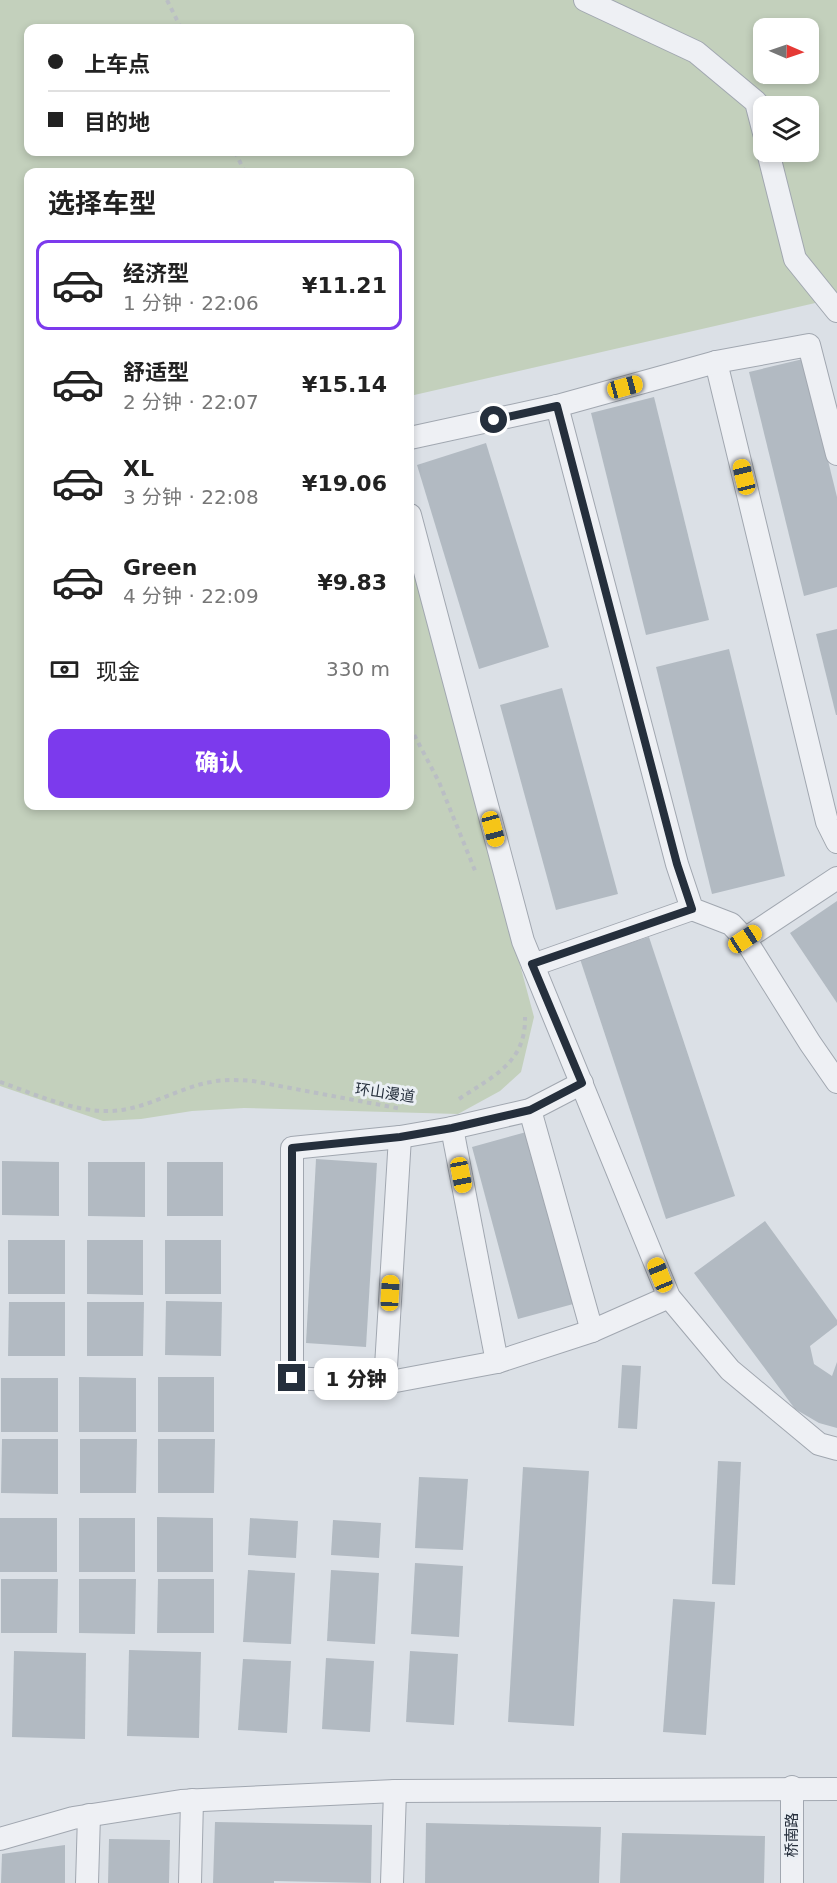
<!DOCTYPE html>
<html lang="zh">
<head>
<meta charset="utf-8">
<style>
  :root { --surface:#fff; --page:#f2f2f2; --text:#222; --muted:#767676; --line:#e0e0e0; --accent:#7c3aed }
  body { margin:0; font-family:"DejaVu Sans","Noto Sans SC",sans-serif; background:var(--page); color:var(--text); height:100vh; display:flex; flex-direction:column; font-size:22px; white-space:nowrap }
  * { box-sizing:border-box; margin:0 }
  p { font-size:20px; color:var(--muted) }
  .icon { flex:none; width:33px; height:33px; fill:none; stroke:currentColor; stroke-width:2; stroke-linecap:round; stroke-linejoin:round }
  .map { position:relative; flex:1; overflow:hidden }
  .details { position:absolute; left:24px; top:168px; width:390px; height:642px; display:flex; flex-direction:column; background:var(--surface); border-radius:12px; box-shadow:0 3px 9px #0003 }
  .details>* { flex:none }
  .banner { position:absolute; left:24px; top:24px; width:390px; height:132px; border-radius:12px; box-shadow:0 3px 9px #0003; display:grid; align-content:center; height:132px; padding:0 24px; background:var(--surface) }
  .needle { width:39px; rotate:92deg }
  .fabs { position:absolute; left:753px; top:18px; display:grid; gap:12px }
  .fabs a { display:grid; place-items:center; width:66px; height:66px; border-radius:12px; background:var(--surface); box-shadow:0 3px 9px #0003; font-size:30px }
  .end { position:absolute; width:27px; height:27px; margin:-14px; border:8px solid #252f3c; background:#fff; box-shadow:0 0 0 3px #fff }
  .from { border-radius:50% }
  .bubble { position:absolute; height:42px; border-radius:12px; background:var(--surface); box-shadow:0 3px 9px #0003; font-size:20px; font-weight:800; line-height:42px; text-align:center }
  .car { position:absolute; width:18px; height:36px; margin:-18px -9px; border-radius:8px; box-shadow:0 0 4px 2px #0007; background:linear-gradient(#f5c518 24%,#345 0 40%,#f5c518 0 76%,#345 0 86%,#f5c518 0) }
  .banner b { display:flex; align-items:center; gap:21px; height:57px; font-size:22px }
  .banner b+b { border-top:2px solid var(--line) }
  .banner i { width:15px; height:15px; background:var(--text) }
  ul { padding:0; list-style:none }
  li { display:flex; align-items:center; gap:18px; height:90px; margin:0 12px 9px; padding:0 12px; border:3px solid transparent; border-radius:12px }
  li div { flex:1 }
  li b { display:block; font-size:22px }
  li em { font-style:normal; font-weight:800 }
  li.on { border-color:var(--accent) }
  li>.icon { width:54px; height:54px; stroke-width:1.5 }
  h2 { padding:0 24px; font-size:27px; line-height:72px }
  .pay { display:flex; align-items:center; gap:15px; height:66px; padding:0 24px; font-size:22px }
  .pay p { margin-inline-start:auto }
  .action { display:flex; gap:12px; margin-top:auto; padding:12px 24px }
  .action a { flex:1; height:69px; border-radius:12px; background:var(--accent); color:#fff; font-size:24px; font-weight:800; line-height:69px; text-align:center }
  .map>svg:first-child { display:block }
</style>
</head>
<body>
<div class="map">
<svg width="837" height="1883" viewBox="0 0 837 1883">
  <rect width="100%" height="100%" fill="#dbe0e6"/>
  <path fill="#c3d0bc" fill-rule="evenodd" d="M0,0H837V298L410,396V172H28V806H410V553L534,1017L521,1072L500,1091L458,1114L244,1108L192,1111L141,1119L103,1121L0,1086ZM28,28H410V152H28ZM764,28H808V74H764ZM764,106H808V152H764Z"/>
  <g fill="#b2bac2">
    <path d="M803,359L837,497V587L804,596L749,372Z"/>
    <path d="M654,397L709,620L646,635L591,413Z"/>
    <path d="M486,443L549,647L479,669L417,465Z"/>
    <path d="M837,629V715H836L816,634Z"/>
    <path d="M729,649L785,876L712,894L656,667Z"/>
    <path d="M562,688L618,894L556,910L500,705Z"/>
    <path d="M837,901V1003L790,933Z"/>
    <path d="M649,937L735,1196L666,1219L580,959Z"/>
    <path d="M530,1131L577,1303L518,1319L472,1147Z"/>
    <path d="M316,1159L377,1163L366,1347L306,1343Z"/>
    <path d="M2,1161L59,1162V1216L2,1215Z"/>
    <path d="M88,1162H145V1217L88,1216Z"/>
    <rect x="167" y="1162" width="56" height="54"/>
    <path d="M765,1221L837,1320V1325L810,1346L814,1364L832,1376L837,1362V1428L819,1423L795,1409L694,1273Z"/>
    <rect x="8" y="1240" width="57" height="54"/>
    <path d="M87,1240H143V1295L87,1294Z"/>
    <rect x="165" y="1240" width="56" height="54"/>
    <path d="M166,1301L222,1302L221,1356L165,1355Z"/>
    <path d="M9,1302H65V1356H8Z"/>
    <path d="M87,1302H144L143,1356H87Z"/>
    <path d="M622,1365L641,1366L637,1429L618,1428Z"/>
    <path d="M79,1377L136,1378V1432H79Z"/>
    <rect x="158" y="1377" width="56" height="55"/>
    <rect x="1" y="1378" width="57" height="54"/>
    <path d="M2,1439H58V1494L1,1493Z"/>
    <path d="M80,1439H137L136,1493H80Z"/>
    <path d="M158,1439H215L214,1493H158Z"/>
    <path d="M718,1461L741,1462L735,1585L712,1584Z"/>
    <path d="M523,1467L589,1471L574,1726L508,1722Z"/>
    <path d="M419,1477L468,1479L463,1550L415,1548Z"/>
    <path d="M157,1517L213,1518V1572H157Z"/>
    <rect x="0" y="1518" width="57" height="54"/>
    <rect x="79" y="1518" width="56" height="54"/>
    <path d="M250,1518L298,1521L296,1558L248,1555Z"/>
    <path d="M333,1520L381,1523L379,1558L331,1555Z"/>
    <path d="M415,1563L463,1566L459,1637L411,1634Z"/>
    <path d="M248,1570L295,1573L291,1644L243,1642Z"/>
    <path d="M331,1570L379,1573L375,1644L327,1641Z"/>
    <path d="M1,1579H58L57,1633H1Z"/>
    <path d="M79,1579H136L135,1634L79,1633Z"/>
    <path d="M158,1579H214V1633H157Z"/>
    <path d="M673,1599L715,1602L706,1735L663,1732Z"/>
    <path d="M129,1650L201,1652L199,1738L127,1736Z"/>
    <path d="M14,1651L86,1653L85,1739L12,1737Z"/>
    <path d="M410,1651L458,1654L454,1725L406,1722Z"/>
    <path d="M326,1658L374,1661L370,1732L322,1729Z"/>
    <path d="M243,1659L291,1661L287,1733L238,1730Z"/>
    <path d="M215,1822L372,1825L371,1883L274,1881V1883H213Z"/>
    <path d="M426,1823L601,1827L599,1883H425Z"/>
    <path d="M622,1833L765,1836L764,1883H620Z"/>
    <path d="M109,1839L170,1840L169,1883H108Z"/>
    <path d="M65,1845V1883H1L2,1854Z"/>
  </g>
  <g fill="none" stroke-linecap="round" stroke-linejoin="round">
    <g stroke="#a1a7b0" stroke-width="24">
      <g id="street">
        <path d="M585,0L696,52L756,102L764,133"/>
        <path d="M768,152L795,259L837,311"/>
        <path d="M716,362L827,822L837,842"/>
        <path d="M557,406L677,864L692,909L731,924L745,939L810,1043L837,1082"/>
        <path d="M410,438L557,406L716,362L809,345L837,454"/>
        <path d="M410,515L523,941L669,1297L730,1370L819,1444L837,1449"/>
        <path d="M745,939L837,878"/>
        <path d="M533,965L692,909"/>
        <path d="M582,1083L530,1110L452,1128L400,1137L292,1148V1378L385,1383L497,1362L592,1331L669,1297"/>
        <path d="M530,1110L592,1331"/>
        <path d="M452,1128L497,1362"/>
        <path d="M385,1383L400,1137"/>
        <path d="M0,1839L73,1818L181,1801L395,1791L837,1789"/>
        <path d="M87,1883L89,1815"/>
        <path d="M190,1883L192,1800"/>
        <path d="M392,1883L395,1791"/>
        <path d="M792,1883V1787"/>
      </g>
    </g>
    <g stroke="#babec4" stroke-width="4" stroke-dasharray="4.5 4.5" stroke-linecap="butt">
      <path d="M167,0L181,28"/>
      <path d="M235,152L245,172"/>
      <path d="M410,727L439,782L476,873"/>
      <path d="M0,1082C35,1094 73,1112 110,1111C146,1110 177,1088 211,1082C225,1079 239,1080 253,1081L402,1109"/>
      <path d="M459,1099C493,1076 526,1063 525,1017"/>
    </g>
    <use href="#street" stroke="#eef0f4" stroke-width="22"/>
  </g>
  <g fill="none" stroke-linecap="round" stroke-linejoin="round">
    <path stroke="#252f3c" stroke-width="8" d="M292,1378V1148L400,1137L452,1128L530,1110L582,1083L532,964L692,909L677,864L557,406L494,420"/>
  </g>
  <g text-anchor="middle" dominant-baseline="central" stroke-width="6" stroke-linejoin="round" paint-order="stroke">
    <g font-size="15" fill="#252f3c" stroke="#eaeff4">
      <text transform="translate(385 1093) rotate(8)">环山漫道</text>
      <text transform="translate(792 1835) rotate(-90)">桥南路</text>
    </g>
  </g>
</svg>
<div class="fabs">
<a><svg class="needle" viewBox="-14 -14 28 28"><path d="M0-13l5 13h-10z" fill="#e53935"/><path d="M0 13l5-13h-10z" fill="#767676"/></svg></a>
<a><svg class="icon" aria-label="layers" viewBox="0 0 24 24"><path d="M12 4l9 5-9 5-9-5zM3 14l9 5 9-5"/></svg></a>
</div>
<i class="end from" style="left:494px;top:420px"></i>
<i class="end" style="left:292px;top:1378px"></i>
<div class="bubble" style="left:314px;top:1358px;width:84px">1 分钟</div>
<i class="car" style="left:625px;top:387px;rotate:75deg"></i>
<i class="car" style="left:744px;top:477px;rotate:346deg"></i>
<i class="car" style="left:493px;top:829px;rotate:165deg"></i>
<i class="car" style="left:745px;top:939px;rotate:57deg"></i>
<i class="car" style="left:461px;top:1175px;rotate:169deg"></i>
<i class="car" style="left:660px;top:1275px;rotate:338deg"></i>
<i class="car" style="left:390px;top:1293px;rotate:3deg"></i>
<div class="banner">
<b><i class="from"></i>上车点</b>
<b><i></i>目的地</b>
</div>
<section class="details">
<h2>选择车型</h2>
<ul>
<li class="on"><svg class="icon" aria-label="car" viewBox="0 0 24 24"><path d="M5 17H2v-5l4-1 3-4h7l3 4 3 1v5h-3M9 17h6M6 11h13"/><circle cx="7" cy="17" r="2"/><circle cx="17" cy="17" r="2"/></svg><div><b>经济型</b><p>1 分钟 · 22:06</p></div><em>¥11.21</em></li>
<li><svg class="icon" aria-label="car" viewBox="0 0 24 24"><path d="M5 17H2v-5l4-1 3-4h7l3 4 3 1v5h-3M9 17h6M6 11h13"/><circle cx="7" cy="17" r="2"/><circle cx="17" cy="17" r="2"/></svg><div><b>舒适型</b><p>2 分钟 · 22:07</p></div><em>¥15.14</em></li>
<li><svg class="icon" aria-label="car" viewBox="0 0 24 24"><path d="M5 17H2v-5l4-1 3-4h7l3 4 3 1v5h-3M9 17h6M6 11h13"/><circle cx="7" cy="17" r="2"/><circle cx="17" cy="17" r="2"/></svg><div><b>XL</b><p>3 分钟 · 22:08</p></div><em>¥19.06</em></li>
<li><svg class="icon" aria-label="car" viewBox="0 0 24 24"><path d="M5 17H2v-5l4-1 3-4h7l3 4 3 1v5h-3M9 17h6M6 11h13"/><circle cx="7" cy="17" r="2"/><circle cx="17" cy="17" r="2"/></svg><div><b>Green</b><p>4 分钟 · 22:09</p></div><em>¥9.83</em></li>
</ul>
<div class="pay"><svg class="icon" aria-label="cash" viewBox="0 0 24 24"><path d="M3 7h18v10H3z"/><circle cx="12" cy="12" r="2"/></svg>现金<p>330 m</p></div>
<div class="action"><a>确认</a></div>
</section>
</div>
</body>
</html>
